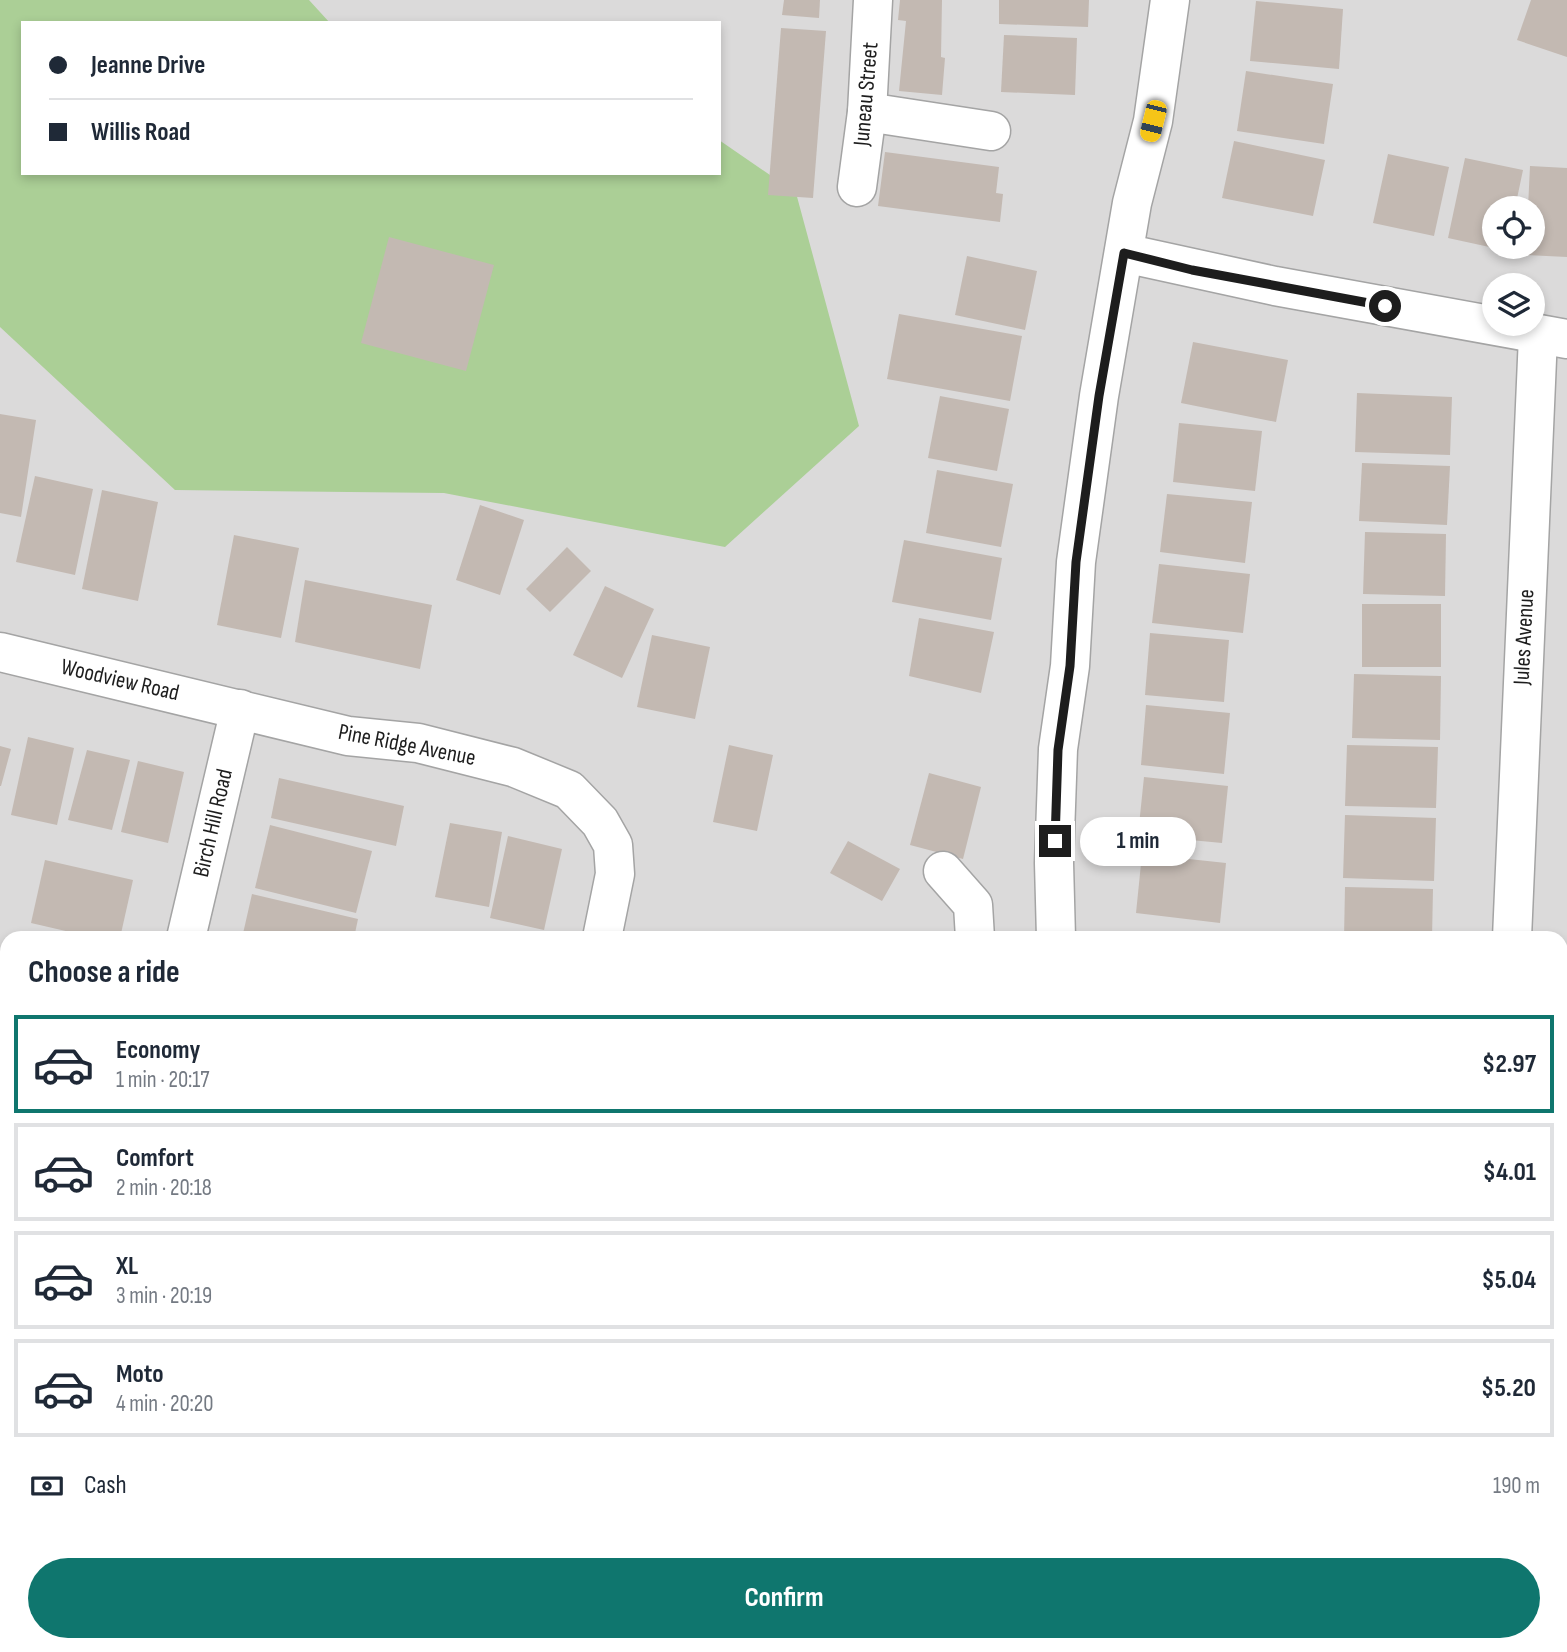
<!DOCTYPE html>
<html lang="en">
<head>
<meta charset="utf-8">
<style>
  :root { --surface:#fff; --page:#f6f6f7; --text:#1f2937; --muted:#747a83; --line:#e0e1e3; --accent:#0f766e }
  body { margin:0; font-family:"Sofia Sans Condensed",sans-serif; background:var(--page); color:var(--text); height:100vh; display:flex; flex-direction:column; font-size:26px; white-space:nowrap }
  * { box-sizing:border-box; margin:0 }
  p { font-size:23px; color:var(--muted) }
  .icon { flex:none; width:38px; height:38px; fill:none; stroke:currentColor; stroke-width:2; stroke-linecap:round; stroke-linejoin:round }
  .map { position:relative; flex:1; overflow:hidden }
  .side { position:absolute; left:0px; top:931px; width:1568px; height:721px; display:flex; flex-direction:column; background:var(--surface); border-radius:21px 21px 0 0; box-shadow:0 4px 10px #0003 }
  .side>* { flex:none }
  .hud { position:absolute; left:21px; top:21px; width:700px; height:154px; border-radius:0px; box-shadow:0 4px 10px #0003; display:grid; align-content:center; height:154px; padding:0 28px; background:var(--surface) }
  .fabs { position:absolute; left:1482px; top:196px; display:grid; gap:14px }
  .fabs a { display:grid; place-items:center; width:63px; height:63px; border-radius:50%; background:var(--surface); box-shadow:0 4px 10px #0003; font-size:35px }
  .end { position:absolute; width:32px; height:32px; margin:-16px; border:9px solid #1d1d1d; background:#fff; box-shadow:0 0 0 4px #fff }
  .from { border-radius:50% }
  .bubble { position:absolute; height:49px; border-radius:24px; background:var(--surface); box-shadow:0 4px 10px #0003; font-size:23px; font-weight:700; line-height:49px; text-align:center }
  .car { position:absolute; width:21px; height:42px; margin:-21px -10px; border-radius:9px; box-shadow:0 0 5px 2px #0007; background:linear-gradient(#f5c518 24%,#345 0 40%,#f5c518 0 76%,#345 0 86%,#f5c518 0) }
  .hud b { display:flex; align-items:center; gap:24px; height:66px; font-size:26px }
  .hud b+b { border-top:2px solid var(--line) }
  .hud i { width:18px; height:18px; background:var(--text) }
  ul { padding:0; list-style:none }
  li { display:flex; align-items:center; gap:21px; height:98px; margin:0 14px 10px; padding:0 14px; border:4px solid var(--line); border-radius:0px }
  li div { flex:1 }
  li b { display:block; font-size:26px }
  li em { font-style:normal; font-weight:700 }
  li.on { border-color:var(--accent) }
  li>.icon { width:63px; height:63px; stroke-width:1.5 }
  h2 { padding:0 28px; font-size:32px; line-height:84px }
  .pay { display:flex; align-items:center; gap:18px; height:77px; padding:0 28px; font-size:26px }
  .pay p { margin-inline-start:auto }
  .action { display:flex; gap:14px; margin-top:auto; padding:14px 28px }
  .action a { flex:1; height:80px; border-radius:42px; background:var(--accent); color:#fff; font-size:28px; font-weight:700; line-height:80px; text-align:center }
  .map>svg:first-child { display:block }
</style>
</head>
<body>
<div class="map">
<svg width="1567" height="1652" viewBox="0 0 1567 1652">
  <rect width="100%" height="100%" fill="#efeae3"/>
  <path fill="#dbdada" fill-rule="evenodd" d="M0,0H1567V1652H0ZM23,23H719V173H23ZM1494,208H1533V247H1494ZM1494,285H1533V324H1494ZM7,938H1561V1645H7Z"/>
  <path fill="#abcf96" d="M0,0H309L330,23H23V173H719V140L796,193L859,426L725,547L444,493L175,490L0,327Z"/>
  <g fill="#c3b9b2">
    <path d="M784,0H820L819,18L782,15Z"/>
    <path d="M900,0H942L941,57L945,58L942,95L899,91L906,21L898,20Z"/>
    <path d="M999,0H1089L1088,27L999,24Z"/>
    <path d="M1531,0H1567V57L1517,40Z"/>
    <path d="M1256,1L1343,9L1339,69L1250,61Z"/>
    <path d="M781,28L826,31L813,198L768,195Z"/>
    <path d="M1004,35L1077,38L1075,95L1001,92Z"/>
    <path d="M1246,71L1333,84L1324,144L1237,131Z"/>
    <path d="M1234,141L1325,160L1313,216L1222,198Z"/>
    <path d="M885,152L999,167L996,193L1003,194L1000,222L878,206Z"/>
    <path d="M1388,154L1449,167L1434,236L1373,223Z"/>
    <path d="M1465,158L1523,170L1515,208H1494V248L1448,238Z"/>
    <path d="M1530,166L1567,168V257L1526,255V247H1533V208H1528Z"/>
    <path d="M389,237L494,265L466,371L361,343Z"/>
    <path d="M967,256L1037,271L1025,330L955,315Z"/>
    <path d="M899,314L1022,336L1010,401L887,379Z"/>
    <path d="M1193,342L1288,360L1276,422L1181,403Z"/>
    <path d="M1357,393L1452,397L1450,455L1355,452Z"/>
    <path d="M940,396L1009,409L997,471L928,458Z"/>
    <path d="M0,414L36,420L21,517L0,513Z"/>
    <path d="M1179,423L1262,431L1255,491L1173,482Z"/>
    <path d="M1362,463L1450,466L1447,525L1359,521Z"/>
    <path d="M937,470L1013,484L1001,547L926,533Z"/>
    <path d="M35,476L93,489L75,575L16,562Z"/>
    <path d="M102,490L158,502L138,601L82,589Z"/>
    <path d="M1167,494L1252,502L1245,563L1160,552Z"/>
    <path d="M480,505L524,520L500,595L456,580Z"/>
    <path d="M1365,532L1446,534L1445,596L1363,594Z"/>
    <path d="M234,535L299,548L281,638L217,625Z"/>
    <path d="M904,540L1002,558L991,620L892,602Z"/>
    <path d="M567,547L591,571L550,612L526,589Z"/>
    <path d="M1159,564L1250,574L1243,633L1152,623Z"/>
    <path d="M305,580L432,605L420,669L295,642Z"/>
    <path d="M605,586L654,609L622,678L573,655Z"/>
    <rect x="1362" y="604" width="79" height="63"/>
    <path d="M919,618L994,632L981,693L909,676Z"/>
    <path d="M1150,633L1229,640L1224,702L1145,695Z"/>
    <path d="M652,635L710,647L695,719L637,707Z"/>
    <path d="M1354,674L1441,676L1440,740L1352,738Z"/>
    <path d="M1146,705L1230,713L1224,774L1141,765Z"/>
    <path d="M28,737L74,748L57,825L11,815Z"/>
    <path d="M729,745L773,755L757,831L713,822Z"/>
    <path d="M1347,745L1438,747L1436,808L1345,806Z"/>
    <path d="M0,746L11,749L1,786H0Z"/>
    <path d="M87,750L130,760L112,830L68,820Z"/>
    <path d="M138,761L184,772L168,843L121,832Z"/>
    <path d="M929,773L981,787L963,859L910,845Z"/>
    <path d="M1144,777L1228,786L1222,843L1138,835Z"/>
    <path d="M279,778L404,806L396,846L271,818Z"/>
    <path d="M1345,815L1436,818L1434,881L1343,878Z"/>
    <path d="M450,823L502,832L489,907L435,897Z"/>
    <path d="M270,825L372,851L356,913L255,888Z"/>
    <path d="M508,836L562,849L544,930L490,918Z"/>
    <path d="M848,841L900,869L882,901L830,873Z"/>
    <path d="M1142,854L1226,863L1220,923L1136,913Z"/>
    <path d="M45,860L133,880L120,938H96L31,923Z"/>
    <path d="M1345,887L1433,889L1432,938H1344Z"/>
    <path d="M252,894L358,919L354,938H242Z"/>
    <path d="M871,932L912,936V938H871Z"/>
    <path d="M0,956L7,957L1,991H0Z"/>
    <path d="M6,1072H7V1134L0,1132V1097Z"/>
    <path d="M0,1143L7,1144V1202L0,1201Z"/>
    <path d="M0,1212L7,1214V1271L0,1269Z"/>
    <path d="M1561,1212L1566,1213L1563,1247L1561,1246Z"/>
    <path d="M0,1276L7,1277V1331L0,1330Z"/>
    <path d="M0,1360L7,1362V1425L0,1424Z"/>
    <path d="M0,1570L7,1572V1645H15L13,1652H0Z"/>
    <path d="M1561,1599H1567V1652H1554V1645H1561Z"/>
    <path d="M24,1645H82L80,1652H22Z"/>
    <path d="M92,1645H152L151,1652H90Z"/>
    <path d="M161,1645H224L222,1652H159Z"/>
    <path d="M233,1645H298L296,1652H231Z"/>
    <path d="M959,1645H1007L1008,1652H960Z"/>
    <path d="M1334,1645H1377L1429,1649V1652H1334Z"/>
  </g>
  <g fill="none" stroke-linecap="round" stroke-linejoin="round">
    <g stroke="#a4a4a4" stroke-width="41">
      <g id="minor">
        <path d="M867,112L991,131"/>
        <path d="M857,187L867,112L873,0"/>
        <path d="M1124,253L1275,286L1567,339"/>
        <path d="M0,652L348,736L418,743L513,767L569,790L600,822L613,845L615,874L602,938"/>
        <path d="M943,871L973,905L975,938"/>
        <path d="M186,938L240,709"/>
        <path d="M1056,938L1054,863L1058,749L1070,666L1076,562L1099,396L1132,203L1153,121L1170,0"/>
        <path d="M1512,938L1538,336"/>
        <path d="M1561,1094H1567"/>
        <path d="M0,1481L7,1482"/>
        <path d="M712,1645L740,1652"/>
        <path d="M1224,1645L1228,1652"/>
      </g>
    </g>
    <use href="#minor" stroke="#fff" stroke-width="38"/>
  </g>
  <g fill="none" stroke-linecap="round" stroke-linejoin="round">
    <path stroke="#1d1d1d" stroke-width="9" d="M1055,841L1058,750L1070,666L1076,562L1099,396L1124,253L1192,270L1385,306"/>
  </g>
  <g text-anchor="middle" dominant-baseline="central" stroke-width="7" stroke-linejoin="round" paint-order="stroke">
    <g font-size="23" fill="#1d1d1d" stroke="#fff">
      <text transform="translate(866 94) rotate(-85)">Juneau Street</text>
      <text transform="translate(1524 637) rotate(-87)">Jules Avenue</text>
      <text transform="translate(120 680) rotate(13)">Woodview Road</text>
      <text transform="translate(407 745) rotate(11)">Pine Ridge Avenue</text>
      <text transform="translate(213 823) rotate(-77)">Birch Hill Road</text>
    </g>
  </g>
</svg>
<div class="fabs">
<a><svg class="icon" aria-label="locate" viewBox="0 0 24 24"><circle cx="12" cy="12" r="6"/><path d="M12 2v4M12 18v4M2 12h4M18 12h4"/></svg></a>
<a><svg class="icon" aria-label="layers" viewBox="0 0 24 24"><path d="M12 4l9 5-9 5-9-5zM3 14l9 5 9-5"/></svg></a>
</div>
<i class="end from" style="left:1385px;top:306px"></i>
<i class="end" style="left:1055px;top:841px"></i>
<div class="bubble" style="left:1080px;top:817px;width:116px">1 min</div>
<i class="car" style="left:1153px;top:121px;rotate:194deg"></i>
<div class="hud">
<b><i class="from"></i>Jeanne Drive</b>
<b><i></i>Willis Road</b>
</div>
<section class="side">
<h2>Choose a ride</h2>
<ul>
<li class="on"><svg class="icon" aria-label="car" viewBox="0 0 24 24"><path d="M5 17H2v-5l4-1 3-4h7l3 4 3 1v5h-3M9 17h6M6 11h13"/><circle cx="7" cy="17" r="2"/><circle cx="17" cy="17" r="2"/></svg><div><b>Economy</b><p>1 min · 20:17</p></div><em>$2.97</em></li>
<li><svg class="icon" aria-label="car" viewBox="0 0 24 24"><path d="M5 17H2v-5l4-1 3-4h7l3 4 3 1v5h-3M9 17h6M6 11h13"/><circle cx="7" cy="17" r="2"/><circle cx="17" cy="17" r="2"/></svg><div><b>Comfort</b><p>2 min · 20:18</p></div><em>$4.01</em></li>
<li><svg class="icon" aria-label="car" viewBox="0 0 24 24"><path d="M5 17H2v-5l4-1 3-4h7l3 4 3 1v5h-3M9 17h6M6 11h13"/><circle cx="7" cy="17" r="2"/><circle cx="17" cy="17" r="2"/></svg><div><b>XL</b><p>3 min · 20:19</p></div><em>$5.04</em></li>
<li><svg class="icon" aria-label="car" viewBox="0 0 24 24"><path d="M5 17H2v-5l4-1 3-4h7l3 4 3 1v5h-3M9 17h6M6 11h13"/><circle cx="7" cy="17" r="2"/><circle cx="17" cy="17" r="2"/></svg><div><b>Moto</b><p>4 min · 20:20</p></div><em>$5.20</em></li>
</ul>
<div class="pay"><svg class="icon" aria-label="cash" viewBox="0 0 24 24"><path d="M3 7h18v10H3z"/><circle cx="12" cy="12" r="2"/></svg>Cash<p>190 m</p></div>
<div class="action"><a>Confirm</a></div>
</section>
</div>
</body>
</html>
